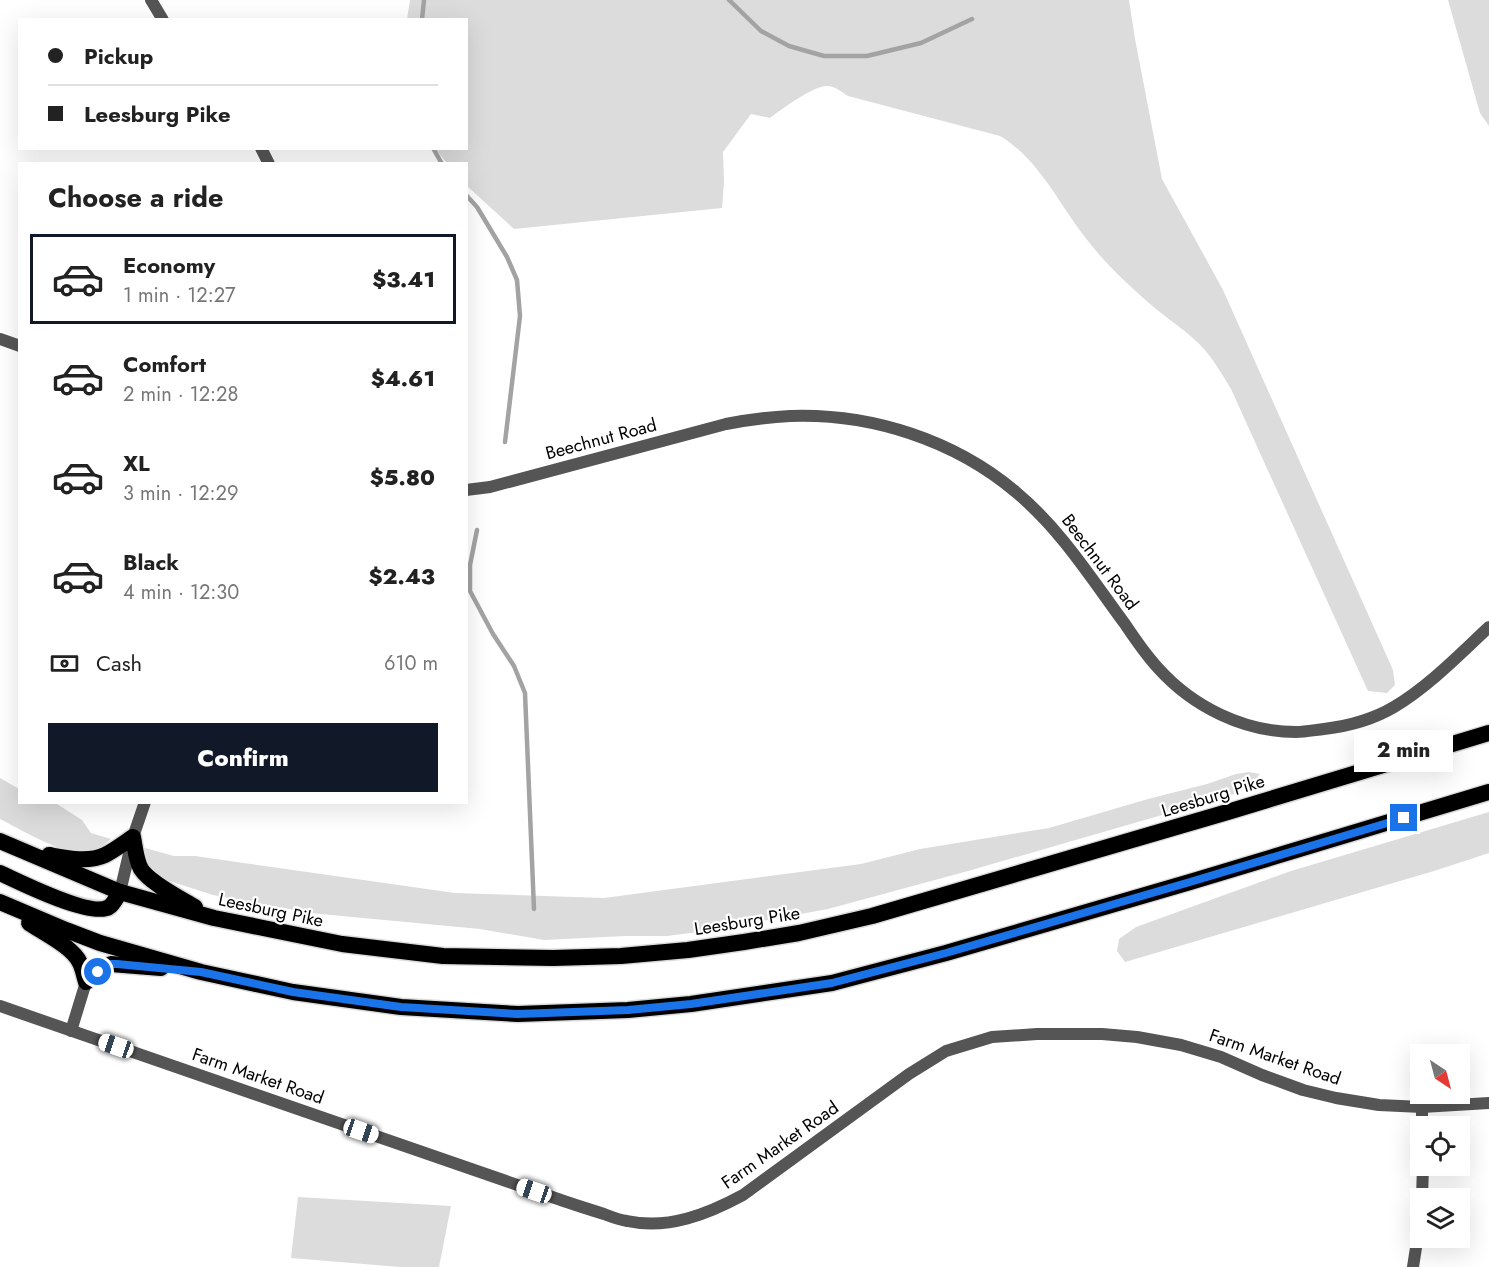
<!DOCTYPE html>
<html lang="en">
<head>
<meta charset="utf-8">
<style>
  :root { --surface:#fff; --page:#f6f6f6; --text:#222; --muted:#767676; --line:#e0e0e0; --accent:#111827 }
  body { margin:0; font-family:Jost,sans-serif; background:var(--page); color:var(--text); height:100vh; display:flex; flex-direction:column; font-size:22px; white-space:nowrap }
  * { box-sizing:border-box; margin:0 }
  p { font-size:20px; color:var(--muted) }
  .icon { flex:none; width:33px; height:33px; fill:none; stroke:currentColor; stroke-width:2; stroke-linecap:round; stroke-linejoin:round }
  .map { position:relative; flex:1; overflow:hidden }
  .drawer { position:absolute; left:18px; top:162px; width:450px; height:642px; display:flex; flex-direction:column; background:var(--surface); border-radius:0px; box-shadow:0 6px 24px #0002 }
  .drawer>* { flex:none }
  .top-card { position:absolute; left:18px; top:18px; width:450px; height:132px; border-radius:0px; box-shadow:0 6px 24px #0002; display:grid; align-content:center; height:132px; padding:0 30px; background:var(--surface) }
  .needle { width:39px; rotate:144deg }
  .controls { position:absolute; left:1410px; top:1044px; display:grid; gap:12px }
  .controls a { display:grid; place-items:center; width:60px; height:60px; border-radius:0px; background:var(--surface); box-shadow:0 6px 24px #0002; font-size:30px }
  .end { position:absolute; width:27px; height:27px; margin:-14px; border:8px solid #1a73e8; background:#fff; box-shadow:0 0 0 3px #fff }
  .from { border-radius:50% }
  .bubble { position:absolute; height:42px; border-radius:0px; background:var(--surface); box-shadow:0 6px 24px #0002; font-size:20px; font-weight:800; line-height:42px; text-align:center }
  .car { position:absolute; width:18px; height:36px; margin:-18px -9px; border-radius:8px; box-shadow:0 0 4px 2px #0007; background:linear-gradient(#fff 24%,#345 0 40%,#fff 0 76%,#345 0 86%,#fff 0) }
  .top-card b { display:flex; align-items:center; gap:21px; height:57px; font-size:22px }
  .top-card b+b { border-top:2px solid var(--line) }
  .top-card i { width:15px; height:15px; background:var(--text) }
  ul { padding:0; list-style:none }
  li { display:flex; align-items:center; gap:18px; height:90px; margin:0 12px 9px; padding:0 18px; border:3px solid transparent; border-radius:0px }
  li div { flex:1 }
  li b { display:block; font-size:22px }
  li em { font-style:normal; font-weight:800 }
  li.current { border-color:var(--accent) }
  li>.icon { width:54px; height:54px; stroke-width:1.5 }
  h2 { padding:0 30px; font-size:27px; line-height:72px }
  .pay { display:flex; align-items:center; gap:15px; height:66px; padding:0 30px; font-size:22px }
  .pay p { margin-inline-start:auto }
  .action { display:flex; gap:12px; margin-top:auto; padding:12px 30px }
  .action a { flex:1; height:69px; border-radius:0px; background:var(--accent); color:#fff; font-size:24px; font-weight:800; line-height:69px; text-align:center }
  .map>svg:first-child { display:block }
</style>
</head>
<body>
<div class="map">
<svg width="1489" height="1267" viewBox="0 0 1489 1267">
  <rect width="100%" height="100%" fill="#fff"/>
  <g fill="#dcdcdc">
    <path d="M410,0H1129L1135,39L1162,179L1223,290L1393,670L1395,685L1387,693L1368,691L1231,389C1223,376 1215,362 1205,350C1189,332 1167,319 1149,303C1127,284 1105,263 1088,241C1059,205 1040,160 1000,136L848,96C842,92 834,86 828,86C814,85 782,109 770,118L751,114L723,152L724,182L722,208L514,229L467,186L466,164L447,163L435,149L466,148V20L407,19Z"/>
    <path d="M1448,0H1489V126L1480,113Z"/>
    <path d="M1249,772L1260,774L1253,782L1238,793L968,871L828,909L706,931L667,936H625L544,940L480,929L310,913L213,895L163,879L150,871L146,860L145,848L174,856H195L455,893L604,898L861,864L920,849L1049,828L1148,799L1207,784L1236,774Z"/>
    <path d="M0,778L19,789L20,802L57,804L82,820L91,833L111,839C105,844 99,849 92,852C71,860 20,829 0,819Z"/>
    <path d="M1489,812V853L1434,871L1125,962L1117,951L1119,939L1136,927L1291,871Z"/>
    <path d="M298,1197L451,1206L439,1267H400L291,1258Z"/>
  </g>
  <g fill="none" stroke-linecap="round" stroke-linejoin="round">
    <g stroke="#a3a3a3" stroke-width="4.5">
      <path d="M729,0L761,31L789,46L824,56H867L921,43L972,19"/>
      <path d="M422,20L424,0"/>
      <path d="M433,148L442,164"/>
      <path d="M466,195L477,207L507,257L517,280L520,316L505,442"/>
      <path d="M477,530L470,565V591L493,634L514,666L525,693L534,909"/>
    </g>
    <g stroke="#dbdbdb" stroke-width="19">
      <g id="trunk">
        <path d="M0,841L120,892L214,918L342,944L443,956L553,958L621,956L688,950L744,942L799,933L872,916L1231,811L1489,733"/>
        <path d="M49,855C66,858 88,863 105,855C115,850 124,843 133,837C135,847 136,860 141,869C150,883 180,898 195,907"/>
        <path d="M0,873C19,882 92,918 109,907C114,904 117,896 120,892"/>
        <path d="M0,902L66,930L100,943L201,972L293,992L401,1007L518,1014L628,1010L691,1004L832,983L946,953L1190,882L1489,792"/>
        <path d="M29,923C44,933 73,947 80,963C83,969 84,976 86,982L104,967L111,964L161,968"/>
      </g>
    </g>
    <g stroke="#555" stroke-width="12">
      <path d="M151,0L163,20"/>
      <path d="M261,148L269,164"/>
      <path d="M0,339L20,346"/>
      <path d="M466,490L490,487L726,424C747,420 769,417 790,416C871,413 955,440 1017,493C1061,530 1091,578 1125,624C1135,639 1146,655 1158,668C1193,707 1244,732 1296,732C1305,732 1315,730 1324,729C1349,726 1372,720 1394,707C1429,686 1459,655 1489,627"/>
      <path d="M120,892L133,837L145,802"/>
      <path d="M0,1006L555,1198C572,1204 588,1209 604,1214C612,1217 619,1220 627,1221C668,1230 708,1214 743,1195L909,1074L946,1051L992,1037L1037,1034H1102L1137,1037L1181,1045L1221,1057L1262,1075L1303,1090L1336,1098L1379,1105L1422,1107L1489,1103"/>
      <path d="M71,1031L86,982"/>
      <path d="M1422,1107V1126"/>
      <path d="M1422,1198L1423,1166"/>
      <path d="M1413,1267L1420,1222"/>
    </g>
    <use href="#trunk" stroke="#000" stroke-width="16"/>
  </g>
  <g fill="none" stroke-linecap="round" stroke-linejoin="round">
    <path stroke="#1a73e8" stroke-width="8" d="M98,972L111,964H117L201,972L293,992L401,1007L518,1014L628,1010L691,1004L832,983L946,953L1190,882L1404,818"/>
  </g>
  <g text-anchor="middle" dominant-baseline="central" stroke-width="4.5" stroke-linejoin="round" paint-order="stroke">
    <g font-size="18" fill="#000" stroke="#fff">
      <text transform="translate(601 439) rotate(-15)">Beechnut Road</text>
      <text transform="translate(1100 562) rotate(53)">Beechnut Road</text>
      <text transform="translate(1213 796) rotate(-17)">Leesburg Pike</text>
      <text transform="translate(271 910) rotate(12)">Leesburg Pike</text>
      <text transform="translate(747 921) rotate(-9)">Leesburg Pike</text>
      <text transform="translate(1275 1057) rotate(19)">Farm Market Road</text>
      <text transform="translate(258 1076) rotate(19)">Farm Market Road</text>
      <text transform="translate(780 1145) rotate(-35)">Farm Market Road</text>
    </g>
  </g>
</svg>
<div class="controls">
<a><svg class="needle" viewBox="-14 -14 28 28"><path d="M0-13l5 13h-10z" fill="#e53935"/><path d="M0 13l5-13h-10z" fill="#767676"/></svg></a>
<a><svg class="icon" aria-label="locate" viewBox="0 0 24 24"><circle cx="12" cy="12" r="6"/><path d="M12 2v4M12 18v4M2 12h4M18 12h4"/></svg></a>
<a><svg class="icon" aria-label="layers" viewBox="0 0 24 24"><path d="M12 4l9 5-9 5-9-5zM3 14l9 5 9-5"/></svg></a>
</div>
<i class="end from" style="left:98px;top:972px"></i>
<i class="end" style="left:1404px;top:818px"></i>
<div class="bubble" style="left:1354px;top:730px;width:99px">2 min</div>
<i class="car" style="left:116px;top:1046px;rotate:289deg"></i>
<i class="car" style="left:361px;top:1131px;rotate:109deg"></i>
<i class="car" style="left:534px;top:1191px;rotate:289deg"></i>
<div class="top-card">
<b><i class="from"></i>Pickup</b>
<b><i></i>Leesburg Pike</b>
</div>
<section class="drawer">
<h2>Choose a ride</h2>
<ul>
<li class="current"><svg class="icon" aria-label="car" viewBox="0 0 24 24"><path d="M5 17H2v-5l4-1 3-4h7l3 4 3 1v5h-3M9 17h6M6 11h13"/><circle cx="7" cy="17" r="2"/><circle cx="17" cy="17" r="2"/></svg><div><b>Economy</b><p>1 min · 12:27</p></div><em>$3.41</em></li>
<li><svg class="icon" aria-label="car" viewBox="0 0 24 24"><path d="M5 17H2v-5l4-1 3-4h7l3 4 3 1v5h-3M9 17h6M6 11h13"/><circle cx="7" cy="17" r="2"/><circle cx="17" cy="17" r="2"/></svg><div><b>Comfort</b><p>2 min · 12:28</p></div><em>$4.61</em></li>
<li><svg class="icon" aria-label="car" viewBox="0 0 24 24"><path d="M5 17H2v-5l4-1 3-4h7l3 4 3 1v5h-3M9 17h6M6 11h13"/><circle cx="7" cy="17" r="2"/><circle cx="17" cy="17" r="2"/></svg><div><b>XL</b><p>3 min · 12:29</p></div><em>$5.80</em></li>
<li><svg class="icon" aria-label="car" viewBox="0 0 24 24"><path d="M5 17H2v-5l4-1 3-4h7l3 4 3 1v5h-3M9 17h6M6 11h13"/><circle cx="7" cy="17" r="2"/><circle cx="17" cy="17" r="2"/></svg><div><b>Black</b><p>4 min · 12:30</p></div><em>$2.43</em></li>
</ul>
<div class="pay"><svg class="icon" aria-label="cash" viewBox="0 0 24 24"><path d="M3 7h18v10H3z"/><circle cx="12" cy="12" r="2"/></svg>Cash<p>610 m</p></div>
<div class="action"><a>Confirm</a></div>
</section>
</div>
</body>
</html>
